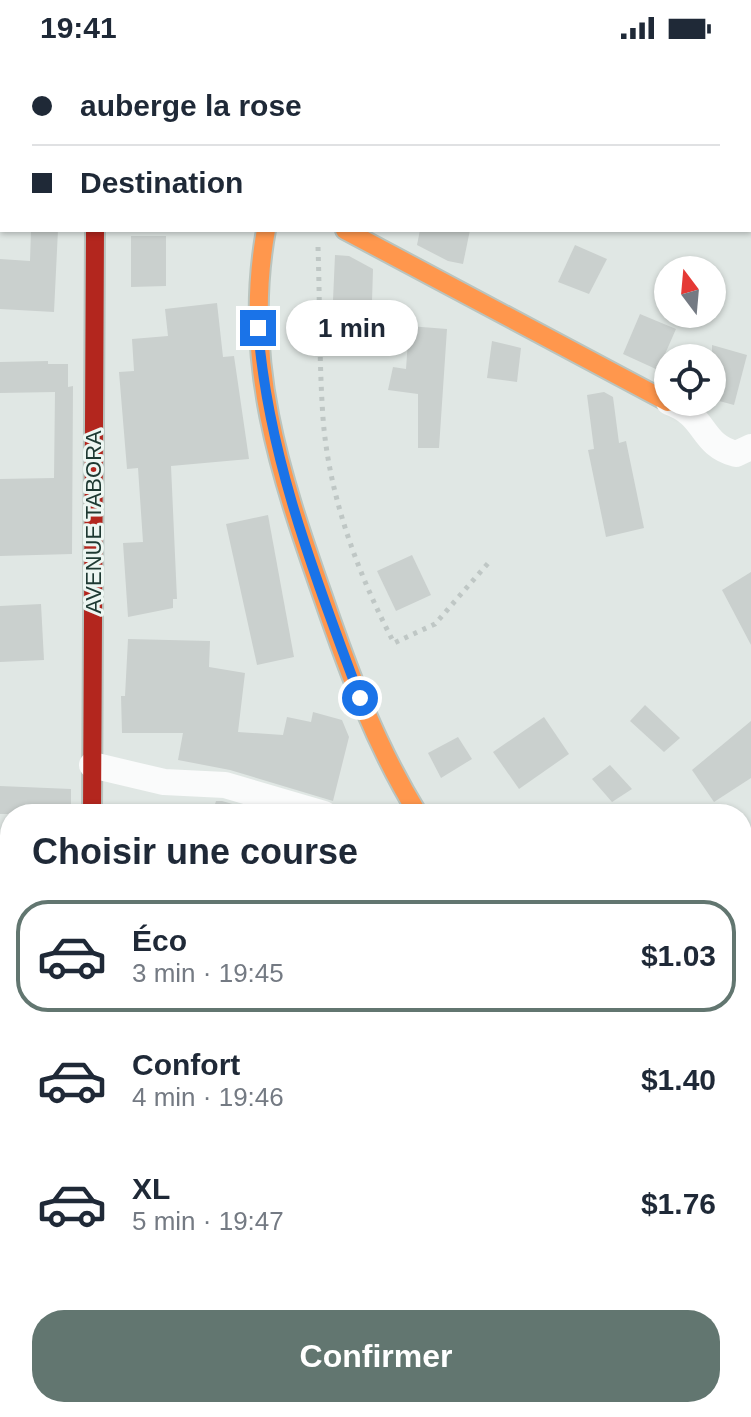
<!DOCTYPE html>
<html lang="fr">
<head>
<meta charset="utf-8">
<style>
  :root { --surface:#fff; --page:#f2f2f3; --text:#1f2937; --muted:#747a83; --line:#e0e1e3; --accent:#627670 }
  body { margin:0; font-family:Helvetica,sans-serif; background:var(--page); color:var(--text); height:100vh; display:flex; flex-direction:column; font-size:30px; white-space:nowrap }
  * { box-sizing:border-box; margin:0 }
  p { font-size:26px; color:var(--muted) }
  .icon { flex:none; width:44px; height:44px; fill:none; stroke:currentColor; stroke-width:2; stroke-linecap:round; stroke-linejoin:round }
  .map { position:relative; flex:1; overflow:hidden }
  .panel { position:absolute; left:0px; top:748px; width:752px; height:614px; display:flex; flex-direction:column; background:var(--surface); border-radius:32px 32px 0 0; box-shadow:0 2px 6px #0004 }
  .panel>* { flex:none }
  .banner { position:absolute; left:0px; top:0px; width:752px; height:176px; box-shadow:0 2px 6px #0004; display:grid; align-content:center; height:176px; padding:0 32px; background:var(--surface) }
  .needle { width:52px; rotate:344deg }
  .fabs { position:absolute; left:654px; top:200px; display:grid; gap:16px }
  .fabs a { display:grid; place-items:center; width:72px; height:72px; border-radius:50%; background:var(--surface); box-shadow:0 2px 6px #0004; font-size:40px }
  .end { position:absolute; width:36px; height:36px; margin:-18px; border:10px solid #1a73e8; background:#fff; box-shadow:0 0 0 4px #fff }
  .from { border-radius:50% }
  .bubble { position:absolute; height:56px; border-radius:28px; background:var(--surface); box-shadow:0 2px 6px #0004; font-size:26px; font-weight:800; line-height:56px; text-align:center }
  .banner b { display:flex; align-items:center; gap:28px; height:76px; font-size:30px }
  .banner b+b { border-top:2px solid var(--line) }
  .banner i { width:20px; height:20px; background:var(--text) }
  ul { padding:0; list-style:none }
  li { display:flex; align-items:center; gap:24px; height:112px; margin:0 16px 12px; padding:0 16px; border:4px solid transparent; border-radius:32px }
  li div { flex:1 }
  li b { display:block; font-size:30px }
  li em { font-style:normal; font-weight:800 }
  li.on { border-color:var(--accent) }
  li>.icon { width:72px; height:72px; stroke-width:1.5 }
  h2 { padding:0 32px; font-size:36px; line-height:96px }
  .primary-button { display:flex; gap:16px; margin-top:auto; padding:16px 32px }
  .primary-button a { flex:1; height:92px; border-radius:32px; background:var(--accent); color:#fff; font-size:32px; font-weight:800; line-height:92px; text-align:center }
  .status { display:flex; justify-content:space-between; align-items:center; height:56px; padding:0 40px; background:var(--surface); direction:ltr }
  .status svg { height:22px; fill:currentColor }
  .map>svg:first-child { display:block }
</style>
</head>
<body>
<div class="status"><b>19:41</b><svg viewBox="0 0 49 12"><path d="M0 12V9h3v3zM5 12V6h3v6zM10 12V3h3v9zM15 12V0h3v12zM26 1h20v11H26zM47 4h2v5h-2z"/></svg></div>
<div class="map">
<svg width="751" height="1361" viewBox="0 0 751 1361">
  <rect width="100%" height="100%" fill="#e0e7e4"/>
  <g fill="#cad0ce">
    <path d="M31,174H58L54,256L0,253V203L30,205Z"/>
    <path d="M420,174H470L463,208L448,205L417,189Z"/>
    <path d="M131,180H166V230L131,231Z"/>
    <path d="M575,189L607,203L589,238L558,226Z"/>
    <path d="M335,199L349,200L373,213L372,246L333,244Z"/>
    <path d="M217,247L223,301L234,300L249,403L171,410L177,543H173V552L128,561L123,487L143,486L138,412L127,413L119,316L134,315L132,283L168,280L165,253Z"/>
    <path d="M640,258L676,273L658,314L623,298Z"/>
    <path d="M409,270L447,273L439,392H418V338L388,334L393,311L406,313Z"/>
    <path d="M492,285L521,292L517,326L487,322Z"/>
    <path d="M712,289L747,299L734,349L712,343Z"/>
    <path d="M48,305V308H68V331L73,330L72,498L0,500V423L54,422L55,336L0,337V306Z"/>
    <path d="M604,336L613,341L619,387L626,385L644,472L606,481L588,394L594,393L587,339Z"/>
    <path d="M268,459L294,601L257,609L226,468Z"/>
    <path d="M412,499L431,539L396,555L377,515Z"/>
    <path d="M751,516V589L722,534Z"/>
    <path d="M41,548L44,604L0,606V550Z"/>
    <path d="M128,583L210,585L209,611L245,617L238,676L283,679L287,661L311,666L313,656L342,664L349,681L333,745L230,714L178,704L183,677H122L121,640H125Z"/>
    <path d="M645,649L680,682L664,696L630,665Z"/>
    <path d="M544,661L569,698L519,733L493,696Z"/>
    <path d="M751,665V722L714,746L692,714Z"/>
    <path d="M458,681L472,703L441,722L428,697Z"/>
    <path d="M610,709L632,733L612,746L592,723Z"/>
    <path d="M0,730L71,733V758H0Z"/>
    <path d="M216,745H222L267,758H212Z"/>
  </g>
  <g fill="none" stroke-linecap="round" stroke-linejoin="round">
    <g stroke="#b9c4bf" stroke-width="22">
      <path id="fast" d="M334,0V2"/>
    </g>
    <g stroke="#b9c4bf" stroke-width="22">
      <g id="slow">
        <path d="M266,174C242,305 280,418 323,541C349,617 376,690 418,758"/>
        <path d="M345,174L668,346"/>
      </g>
    </g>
    <g stroke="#b9c4bf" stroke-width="22">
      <g id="jam">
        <path d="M92,758L95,174"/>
        <path d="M742,1006L751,1011"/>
      </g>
    </g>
    <path stroke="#bfc7c5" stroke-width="5" stroke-dasharray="4 6" stroke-linecap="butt" d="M318,191C320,248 319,305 323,362C329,441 358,518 394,587L435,568L490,505"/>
    <g stroke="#fafbfb" stroke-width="26">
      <path d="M96,0V2"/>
      <path d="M285,2V0"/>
      <path d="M669,346C708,360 699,388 736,398L751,391"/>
      <path d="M92,709L164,726L225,729L324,758"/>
      <path d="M243,1352L330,1361"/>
      <path d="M99,1361V1352"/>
      <path d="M396,1361L398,1352"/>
      <path d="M631,1361L632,1352"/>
    </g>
    <use href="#fast" stroke="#63d668" stroke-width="18"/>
    <use href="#slow" stroke="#ff974d" stroke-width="18"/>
    <use href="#jam" stroke="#b3261e" stroke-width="18"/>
  </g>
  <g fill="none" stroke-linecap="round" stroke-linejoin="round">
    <path stroke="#1a73e8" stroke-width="10" d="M258,272C268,401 315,520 360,642"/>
  </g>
  <g text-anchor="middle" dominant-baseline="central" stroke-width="6" stroke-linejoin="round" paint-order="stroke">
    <g font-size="22" fill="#1e3932" stroke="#edf6f2">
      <text transform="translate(93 466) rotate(-90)">AVENUE TABORA</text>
    </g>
  </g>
</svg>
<div class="fabs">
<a><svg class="needle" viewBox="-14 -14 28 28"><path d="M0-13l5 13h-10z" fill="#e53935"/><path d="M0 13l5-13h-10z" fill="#747a83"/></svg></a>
<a><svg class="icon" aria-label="locate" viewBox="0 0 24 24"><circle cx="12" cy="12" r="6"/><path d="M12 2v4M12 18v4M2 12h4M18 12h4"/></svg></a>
</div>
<i class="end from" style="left:360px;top:642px"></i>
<i class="end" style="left:258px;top:272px"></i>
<div class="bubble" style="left:286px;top:244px;width:132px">1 min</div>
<div class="banner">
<b><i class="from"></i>auberge la rose</b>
<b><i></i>Destination</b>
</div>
<section class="panel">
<h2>Choisir une course</h2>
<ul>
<li class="on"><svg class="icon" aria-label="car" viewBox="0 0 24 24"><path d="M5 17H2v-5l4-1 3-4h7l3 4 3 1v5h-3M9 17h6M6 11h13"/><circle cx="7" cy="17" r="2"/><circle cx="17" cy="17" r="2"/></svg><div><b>Éco</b><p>3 min · 19:45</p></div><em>$1.03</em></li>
<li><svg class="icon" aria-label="car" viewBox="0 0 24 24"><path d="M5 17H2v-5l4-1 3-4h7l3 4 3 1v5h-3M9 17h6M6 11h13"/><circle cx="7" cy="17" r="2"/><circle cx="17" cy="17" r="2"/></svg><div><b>Confort</b><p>4 min · 19:46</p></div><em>$1.40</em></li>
<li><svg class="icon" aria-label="car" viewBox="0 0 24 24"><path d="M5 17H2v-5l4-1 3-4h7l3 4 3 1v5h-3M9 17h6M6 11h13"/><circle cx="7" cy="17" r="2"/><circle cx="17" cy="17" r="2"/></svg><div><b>XL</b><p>5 min · 19:47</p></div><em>$1.76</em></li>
</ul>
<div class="primary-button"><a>Confirmer</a></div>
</section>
</div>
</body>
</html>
